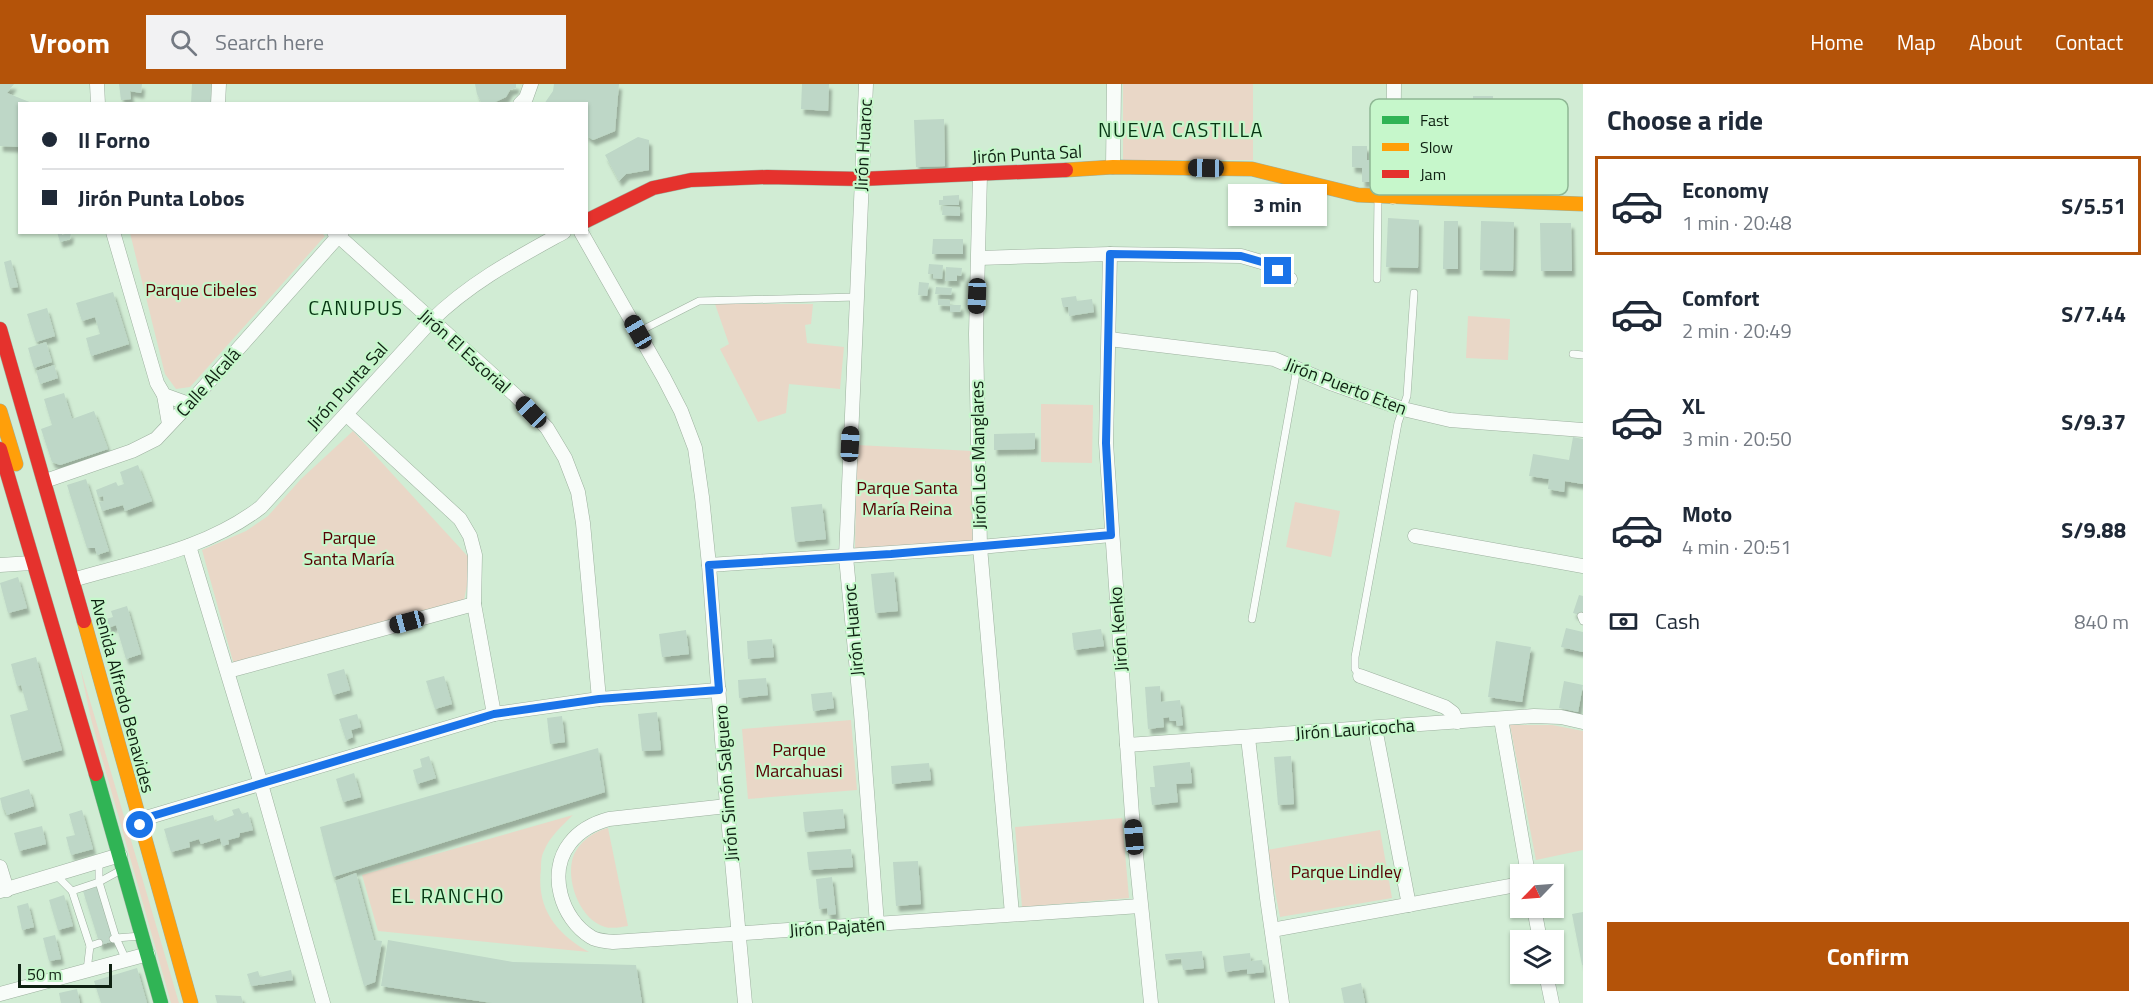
<!DOCTYPE html>
<html lang="en">
<head>
<meta charset="utf-8">
<style>
  :root { --surface:#fff; --page:#f2f2f3; --text:#1f2937; --muted:#747a83; --line:#e0e1e3; --accent:#b45309 }
  body { margin:0; font-family:"Titillium Web",sans-serif; background:var(--page); color:var(--text); height:100vh; display:flex; flex-direction:column; font-size:22px; white-space:nowrap }
  * { box-sizing:border-box; margin:0 }
  p { font-size:20px; color:var(--muted) }
  .icon { flex:none; width:33px; height:33px; fill:none; stroke:currentColor; stroke-width:2; stroke-linecap:round; stroke-linejoin:round }
  .map { position:relative; flex:1; overflow:hidden }
  .details { display:flex; flex-direction:column; background:var(--surface); width:570px }
  .details>* { flex:none }
  .guide { position:absolute; left:18px; top:18px; width:570px; height:132px; border-radius:0px; box-shadow:0 2px 4px #0004; display:grid; align-content:center; height:132px; padding:0 24px; background:var(--surface) }
  .needle { width:39px; rotate:245deg }
  .buttons { position:absolute; left:1510px; top:780px; display:grid; gap:12px }
  .buttons a { display:grid; place-items:center; width:54px; height:54px; border-radius:0px; background:var(--surface); box-shadow:0 2px 4px #0004; font-size:30px }
  .scale { position:absolute; left:18px; bottom:15px; width:94px; box-sizing:border-box; padding-left:6px; border:3px solid #0f2112; border-top:0; font-size:16px; line-height:21px; white-space:nowrap; color:#0f2112; -webkit-text-stroke:4px #c6f7cb; paint-order:stroke }
  .end { position:absolute; width:27px; height:27px; margin:-14px; border:8px solid #1a73e8; background:#fff; box-shadow:0 0 0 3px #fff }
  .from { border-radius:50% }
  .bubble { position:absolute; height:42px; border-radius:0px; background:var(--surface); box-shadow:0 2px 4px #0004; font-size:20px; font-weight:700; line-height:42px; text-align:center }
  .car { position:absolute; width:18px; height:36px; margin:-18px -9px; border-radius:8px; box-shadow:0 0 4px 2px #0007; background:linear-gradient(#222 24%,#8ab4d8 0 40%,#222 0 76%,#8ab4d8 0 86%,#222 0) }
  .guide b { display:flex; align-items:center; gap:21px; height:57px; font-size:22px }
  .guide b+b { border-top:2px solid var(--line) }
  .guide i { width:15px; height:15px; background:var(--text) }
  ul { padding:0; list-style:none }
  li { display:flex; align-items:center; gap:18px; height:99px; margin:0 12px 9px; padding:0 12px; border:3px solid transparent; border-radius:0px }
  li div { flex:1 }
  li b { display:block; font-size:22px }
  li em { font-style:normal; font-weight:700 }
  li.selected { border-color:var(--accent) }
  li>.icon { width:54px; height:54px; stroke-width:1.5 }
  h2 { padding:0 24px; font-size:27px; line-height:72px }
  .pay { display:flex; align-items:center; gap:15px; height:66px; padding:0 24px; font-size:22px }
  .pay p { margin-inline-start:auto }
  .action { display:flex; gap:12px; margin-top:auto; padding:12px 24px }
  .action a { flex:1; height:69px; border-radius:0px; background:var(--accent); color:#fff; font-size:24px; font-weight:700; line-height:69px; text-align:center }
  header { display:flex; align-items:center; gap:36px; box-sizing:border-box; height:84px; padding:0 30px; background:var(--accent); color:#fff }
  header strong { font-size:28px }
  nav { display:flex; gap:33px; margin-inline-start:auto; font-size:21px }
  .search { width:420px; height:54px; background:var(--page); display:flex; align-items:center; gap:15px; box-sizing:border-box; padding:0 21px; border-radius:0px; color:var(--muted); font-size:22px }
  main { display:flex; flex:1; min-height:0 }
  .map>svg:first-child { display:block }
</style>
</head>
<body>
<header>
<strong>Vroom</strong>
<div class="search"><svg class="icon" aria-label="search" viewBox="0 0 24 24"><circle cx="10" cy="10" r="6"/><path d="M15 15l6 6"/></svg>Search here</div>
<nav><a>Home</a><a>Map</a><a>About</a><a>Contact</a></nav>
</header>
<main>
<div class="map">
<svg width="1583" height="919" viewBox="0 0 1583 919">
  <defs>
    <filter id="shadow"><feDropShadow dx="3" dy="5.5" stdDeviation="1.5" flood-color="#0004"/></filter>
  </defs>
  <rect width="100%" height="100%" fill="#d1ecd4"/>
  <g fill="#e9d7c7">
    <rect x="1123" y="0" width="130" height="76"/>
    <path d="M321,148L325,152L190,303L176,305L165,290L130,149Z"/>
    <path d="M715,220H813L811,240L805,241L807,259L844,263L840,305L789,300L786,329L758,338L720,265L729,260Z"/>
    <path d="M1468,232L1510,235L1508,276L1466,274Z"/>
    <path d="M1041,320L1093,321L1092,379L1041,378Z"/>
    <path d="M353,347L472,477L464,516L234,581L202,466L246,447L268,432L301,395Z"/>
    <path d="M857,361L972,367L976,459L855,467Z"/>
    <path d="M1295,418L1340,427L1331,473L1286,463Z"/>
    <path d="M80,583L179,919H171L91,635Z"/>
    <path d="M851,636L857,706L748,715L742,645Z"/>
    <path d="M1510,641H1552L1583,647V766L1536,776Z"/>
    <path d="M573,731C562,742 550,752 544,767C541,772 541,780 541,785C536,825 557,850 589,868L378,847L362,791Z"/>
    <path d="M1122,734L1129,814L1022,823L1015,743Z"/>
    <path d="M608,744L628,842C621,843 612,845 605,843C581,836 567,800 572,777C576,760 592,748 608,744Z"/>
    <path d="M1380,746L1392,814L1280,833L1267,766Z"/>
  </g>
  <g fill="#bed7c7" filter="url(#shadow)">
    <path d="M0,0H14L7,9L32,19L20,20V63L0,62Z"/>
    <path d="M119,0H142L141,9L130,7L131,15L121,16Z"/>
    <path d="M192,0H214L212,20L191,19Z"/>
    <path d="M475,0H516V4L510,6L506,13L491,20H482L477,10Z"/>
    <path d="M554,0H619L615,47L593,56L586,51V20H544L553,7Z"/>
    <path d="M802,0H829L828,27L801,25Z"/>
    <path d="M1473,12H1493V34L1473,35Z"/>
    <path d="M944,35L945,82L916,83L914,36Z"/>
    <path d="M638,53L649,56V86L626,90L619,97L605,71Z"/>
    <path d="M1352,62H1367V76H1377V98H1362V84L1352,83Z"/>
    <path d="M959,111V121H939V116H943V112Z"/>
    <path d="M943,122L960,123V132L942,131Z"/>
    <path d="M1388,134L1419,136L1418,184L1386,183Z"/>
    <path d="M1444,137H1458V185H1443Z"/>
    <path d="M1481,137L1514,138L1513,187L1480,186Z"/>
    <path d="M1540,139H1571L1572,187H1541Z"/>
    <path d="M57,148H62V151L71,148L70,155L60,158Z"/>
    <path d="M933,155H963V170H932Z"/>
    <path d="M11,176L18,203L10,204L4,178Z"/>
    <path d="M929,180L943,181L942,195L933,194V190H928Z"/>
    <path d="M946,183L962,184L961,192L957,191V197H945Z"/>
    <path d="M919,198L929,199L927,212L918,211Z"/>
    <path d="M936,203L952,204L951,211L935,210Z"/>
    <path d="M113,208L129,260L91,272L86,254L100,250L95,233L82,237L76,219Z"/>
    <path d="M1076,212L1077,217L1092,215L1094,228L1069,232L1068,223H1063L1061,214Z"/>
    <path d="M938,215L950,216V222L938,221Z"/>
    <path d="M950,221H961L960,228H950Z"/>
    <path d="M47,224L55,252L36,258L27,230Z"/>
    <path d="M46,258L52,278L34,284L28,264Z"/>
    <path d="M54,281L58,294L40,300L36,287Z"/>
    <path d="M64,309L72,335L94,327L108,365L60,381L52,378L41,345L52,341L44,315Z"/>
    <path d="M1035,349V365L994,366V350Z"/>
    <path d="M1573,353L1583,355V400L1565,397L1564,408L1548,405L1549,395L1529,392L1533,370L1569,376Z"/>
    <path d="M138,381L152,417L125,427L123,421L102,427L99,418L104,417L103,412L98,413L96,406L116,398L118,402L124,400L120,388Z"/>
    <path d="M86,395L109,467L97,471L95,464H87L67,401Z"/>
    <path d="M822,420L826,455L795,458L791,423Z"/>
    <path d="M894,488L898,527L875,529L871,490Z"/>
    <path d="M18,493L27,524L8,529L0,499Z"/>
    <path d="M1579,511L1583,512V532L1573,529Z"/>
    <path d="M127,522L141,570L126,575L116,541L108,544L106,535L113,533L111,527Z"/>
    <path d="M1566,544L1583,548V568L1561,563Z"/>
    <path d="M1101,545L1104,562L1074,566L1072,549Z"/>
    <path d="M686,546L689,570L662,573L659,550Z"/>
    <path d="M772,555L774,573L748,575L747,557Z"/>
    <path d="M1496,557L1531,563L1522,618L1488,613Z"/>
    <path d="M36,573L62,666L22,677L10,631L28,626L21,601L17,602L11,580Z"/>
    <path d="M344,585L350,606L333,611L327,590Z"/>
    <path d="M444,592L452,620L435,625L426,597Z"/>
    <path d="M766,594L768,611L739,614L738,596Z"/>
    <path d="M1564,597L1583,601L1578,628L1559,624Z"/>
    <path d="M1160,602L1161,618L1180,616L1183,641L1177,642L1176,637H1170L1169,633L1163,634L1164,643L1148,645L1145,603Z"/>
    <path d="M832,608L834,624L813,627L811,610Z"/>
    <path d="M657,628L661,666L642,667L638,630Z"/>
    <path d="M357,630L361,643L351,646L353,653L346,656L339,635Z"/>
    <path d="M562,632L565,658L550,660L547,634Z"/>
    <path d="M598,664L605,708L333,793L320,743Z"/>
    <path d="M429,672L436,694L417,700L413,686L422,683L420,675Z"/>
    <path d="M1291,672L1294,720L1278,721L1274,673Z"/>
    <path d="M1190,678L1192,699L1176,700L1178,718L1152,721L1150,703H1155L1153,682Z"/>
    <path d="M929,679L931,696L892,700L891,682Z"/>
    <path d="M354,689L361,713L343,718L336,695Z"/>
    <path d="M29,705L34,722L7,731L5,726H3L0,714Z"/>
    <path d="M239,724L242,730L248,728L253,746L240,749L239,753L228,756L229,760L222,762L220,754L201,760L199,755L189,758L190,763L171,768L164,745L213,731L215,738L234,731L232,726Z"/>
    <path d="M843,725L845,744L805,748L803,728Z"/>
    <path d="M82,726L93,765L71,771L66,753L75,751L69,730Z"/>
    <path d="M42,742L46,760L19,767L14,749Z"/>
    <path d="M851,765L853,783L809,786L807,768Z"/>
    <path d="M918,777L921,820L896,822L893,778Z"/>
    <path d="M356,789L374,856L382,857L375,898L364,902L335,797Z"/>
    <path d="M832,793L836,830L828,831L827,824L819,825L816,795Z"/>
    <path d="M97,803L114,857L100,861L83,807Z"/>
    <path d="M64,811L73,842L58,846L49,816Z"/>
    <path d="M28,819L34,843L22,846L17,822Z"/>
    <path d="M1583,828V881H1582L1572,830Z"/>
    <path d="M55,851L61,875L49,877L43,854Z"/>
    <path d="M388,856L513,878L636,881L642,919H492L381,902Z"/>
    <path d="M1202,867L1204,884L1183,886L1181,874L1166,876L1165,870Z"/>
    <path d="M1250,869L1251,877L1262,876L1264,888L1247,890V885L1225,888L1223,872Z"/>
    <path d="M137,884L147,919H101L94,897Z"/>
    <path d="M291,886L293,896L251,902L247,890L258,887L260,893Z"/>
    <path d="M1361,899L1365,919H1344L1341,904Z"/>
    <path d="M77,905L80,919H61L59,909Z"/>
    <path d="M215,911L241,912L243,919H217Z"/>
  </g>
  <g fill="none" stroke-linecap="round" stroke-linejoin="round">
    <g stroke="#9db19f" stroke-width="8">
      <g id="lane">
        <path d="M1377,195L1378,113"/>
        <path d="M638,248L699,217L856,213"/>
        <path d="M1573,270L1583,271"/>
        <path d="M1581,532L1583,537"/>
        <path d="M1252,535L1297,284"/>
        <path d="M1360,592L1355,585V573L1398,339L1407,312L1414,209"/>
        <path d="M121,786L99,798L116,854L141,852"/>
        <path d="M56,791L72,807L90,862L87,886"/>
        <path d="M72,807L99,798V778"/>
        <path d="M113,855L116,854L126,876"/>
        <path d="M90,862L99,859"/>
      </g>
    </g>
    <g stroke="#9db19f" stroke-width="15">
      <g id="street">
        <path d="M97,0L98,20"/>
        <path d="M866,0L846,473L861,629L877,840"/>
        <path d="M218,20L219,0"/>
        <path d="M520,20L526,14L531,0"/>
        <path d="M1113,83L1114,0"/>
        <path d="M980,91L976,250L980,463L1012,830"/>
        <path d="M1393,113L1394,0"/>
        <path d="M113,148L157,299L164,311L189,320"/>
        <path d="M334,148L515,311L547,344L565,374L578,408L583,439L599,615"/>
        <path d="M581,148L664,294L681,327L695,364L702,413L709,481L727,722L745,919"/>
        <path d="M1110,170L1106,359L1132,731L1151,919"/>
        <path d="M979,174L1110,170L1241,172L1265,179L1290,195"/>
        <path d="M1109,255L1274,275L1333,300L1403,325L1450,336L1583,346"/>
        <path d="M164,311L169,340"/>
        <path d="M347,331L460,435L470,452L475,471L474,520L494,630"/>
        <path d="M45,397L132,367L156,355L189,320L342,148"/>
        <path d="M1415,452L1583,482"/>
        <path d="M189,462L261,700L323,919"/>
        <path d="M0,481L31,479"/>
        <path d="M709,481L980,463L1111,451"/>
        <path d="M73,496C137,477 207,465 261,423L431,237C471,198 515,175 564,148"/>
        <path d="M228,587L474,520"/>
        <path d="M1360,592L1445,623L1453,629L1457,638"/>
        <path d="M1501,635L1528,790"/>
        <path d="M1375,644L1409,821"/>
        <path d="M1248,654L1267,814L1282,919"/>
        <path d="M1127,661L1534,632L1561,633L1583,638"/>
        <path d="M727,722L609,735C594,739 580,746 570,759C547,788 561,835 591,853C597,857 606,857 613,858L1140,822"/>
        <path d="M139,736L494,630L599,615L719,606"/>
        <path d="M0,783L7,806"/>
        <path d="M0,807L120,771"/>
        <path d="M1534,824L1540,856"/>
        <path d="M1272,846L1521,800"/>
        <path d="M1546,890L1552,919"/>
        <path d="M0,910L148,870"/>
      </g>
    </g>
    <g stroke="#9db19f" stroke-width="15">
      <path id="fast" d="M96,690L161,919"/>
    </g>
    <g stroke="#9db19f" stroke-width="15">
      <g id="slow">
        <path d="M1066,86L1113,83L1252,85L1358,111L1583,120"/>
        <path d="M0,327L16,380"/>
        <path d="M84,537L191,919"/>
      </g>
    </g>
    <g stroke="#9db19f" stroke-width="15">
      <g id="jam">
        <path d="M586,137L653,104L691,96L767,93L861,95L1066,86"/>
        <path d="M0,245L84,537"/>
        <path d="M0,365L96,690"/>
      </g>
    </g>
    <use href="#lane" stroke="#f8fcf9" stroke-width="7"/>
    <use href="#street" stroke="#f8fcf9" stroke-width="14"/>
    <use href="#fast" stroke="#30b455" stroke-width="14"/>
    <use href="#slow" stroke="#ff9f0a" stroke-width="14"/>
    <use href="#jam" stroke="#e5322d" stroke-width="14"/>
  </g>
  <g fill="none" stroke-linecap="round" stroke-linejoin="round">
    <path stroke="#1a73e8" stroke-width="8" d="M140,741L139,736L494,630L599,615L719,606L709,481L891,470L1111,451L1106,359L1110,170L1241,172L1265,179L1278,187"/>
  </g>
  <g text-anchor="middle" dominant-baseline="central" stroke-width="4.5" stroke-linejoin="round" paint-order="stroke">
    <g font-size="18" fill="#0f2112" stroke="#c6f7cb">
      <text transform="translate(863 61) rotate(-87)">Jirón Huaroc</text>
      <text transform="translate(1027 70) rotate(-3)">Jirón Punta Sal</text>
      <text transform="translate(465 267) rotate(42)">Jirón El Escorial</text>
      <text transform="translate(208 298) rotate(-48)">Calle Alcalá</text>
      <text transform="translate(347 302) rotate(-48)">Jirón Punta Sal</text>
      <text transform="translate(1346 302) rotate(21)">Jirón Puerto Eten</text>
      <text transform="translate(978 371) rotate(-91)">Jirón Los Manglares</text>
      <text transform="translate(1118 545) rotate(-94)">Jirón Kenko</text>
      <text transform="translate(853 546) rotate(-95)">Jirón Huaroc</text>
      <text transform="translate(123 611) rotate(75)">Avenida Alfredo Benavides</text>
      <text transform="translate(1355 645) rotate(-4)">Jirón Lauricocha</text>
      <text transform="translate(726 699) rotate(-94)">Jirón Simón Salguero</text>
      <text transform="translate(837 843) rotate(-4)">Jirón Pajatén</text>
    </g>
    <g font-size="18" fill="#570002" stroke="#c6f7cb">
      <text x="201" y="205">Parque Cibeles</text>
      <text x="907" y="403">Parque Santa<tspan x="907" dy="21">María Reina</tspan></text>
      <text x="349" y="453">Parque<tspan x="349" dy="21">Santa María</tspan></text>
      <text x="799" y="665">Parque<tspan x="799" dy="21">Marcahuasi</tspan></text>
      <text x="1346" y="787">Parque Lindley</text>
    </g>
    <g font-size="20" letter-spacing="1.5" fill="#073613" stroke="#c6f7cb">
      <text x="1181" y="45">NUEVA CASTILLA</text>
      <text x="356" y="223">CANUPUS</text>
      <text x="448" y="811">EL RANCHO</text>
    </g>
  </g>
  <rect x="1370" y="15" width="198" height="96" rx="9" fill="#c6f7cb" stroke="#8fb794" stroke-width="1.5"/>
  <rect x="1382" y="32" width="27" height="8" fill="#30b455"/>
  <rect x="1382" y="59" width="27" height="8" fill="#ff9f0a"/>
  <rect x="1382" y="86" width="27" height="8" fill="#e5322d"/>
  <g font-size="16" fill="#0f2112">
    <text x="1420" y="42">Fast</text>
    <text x="1420" y="69">Slow</text>
    <text x="1420" y="96">Jam</text>
  </g>
</svg>
<div class="buttons">
<a><svg class="needle" viewBox="-14 -14 28 28"><path d="M0-13l5 13h-10z" fill="#e53935"/><path d="M0 13l5-13h-10z" fill="#747a83"/></svg></a>
<a><svg class="icon" aria-label="layers" viewBox="0 0 24 24"><path d="M12 4l9 5-9 5-9-5zM3 14l9 5 9-5"/></svg></a>
</div>
<div class="scale">50 m</div>
<i class="end from" style="left:140px;top:741px"></i>
<i class="end" style="left:1278px;top:187px"></i>
<div class="bubble" style="left:1228px;top:100px;width:99px">3 min</div>
<i class="car" style="left:1206px;top:84px;rotate:271deg"></i>
<i class="car" style="left:977px;top:212px;rotate:182deg"></i>
<i class="car" style="left:638px;top:248px;rotate:330deg"></i>
<i class="car" style="left:531px;top:328px;rotate:316deg"></i>
<i class="car" style="left:850px;top:360px;rotate:3deg"></i>
<i class="car" style="left:407px;top:538px;rotate:255deg"></i>
<i class="car" style="left:1134px;top:753px;rotate:355deg"></i>
<div class="guide">
<b><i class="from"></i>Il Forno</b>
<b><i></i>Jirón Punta Lobos</b>
</div>
</div>
<section class="details">
<h2>Choose a ride</h2>
<ul>
<li class="selected"><svg class="icon" aria-label="car" viewBox="0 0 24 24"><path d="M5 17H2v-5l4-1 3-4h7l3 4 3 1v5h-3M9 17h6M6 11h13"/><circle cx="7" cy="17" r="2"/><circle cx="17" cy="17" r="2"/></svg><div><b>Economy</b><p>1 min · 20:48</p></div><em>S/5.51</em></li>
<li><svg class="icon" aria-label="car" viewBox="0 0 24 24"><path d="M5 17H2v-5l4-1 3-4h7l3 4 3 1v5h-3M9 17h6M6 11h13"/><circle cx="7" cy="17" r="2"/><circle cx="17" cy="17" r="2"/></svg><div><b>Comfort</b><p>2 min · 20:49</p></div><em>S/7.44</em></li>
<li><svg class="icon" aria-label="car" viewBox="0 0 24 24"><path d="M5 17H2v-5l4-1 3-4h7l3 4 3 1v5h-3M9 17h6M6 11h13"/><circle cx="7" cy="17" r="2"/><circle cx="17" cy="17" r="2"/></svg><div><b>XL</b><p>3 min · 20:50</p></div><em>S/9.37</em></li>
<li><svg class="icon" aria-label="car" viewBox="0 0 24 24"><path d="M5 17H2v-5l4-1 3-4h7l3 4 3 1v5h-3M9 17h6M6 11h13"/><circle cx="7" cy="17" r="2"/><circle cx="17" cy="17" r="2"/></svg><div><b>Moto</b><p>4 min · 20:51</p></div><em>S/9.88</em></li>
</ul>
<div class="pay"><svg class="icon" aria-label="cash" viewBox="0 0 24 24"><path d="M3 7h18v10H3z"/><circle cx="12" cy="12" r="2"/></svg>Cash<p>840 m</p></div>
<div class="action"><a>Confirm</a></div>
</section>
</main>
</body>
</html>
